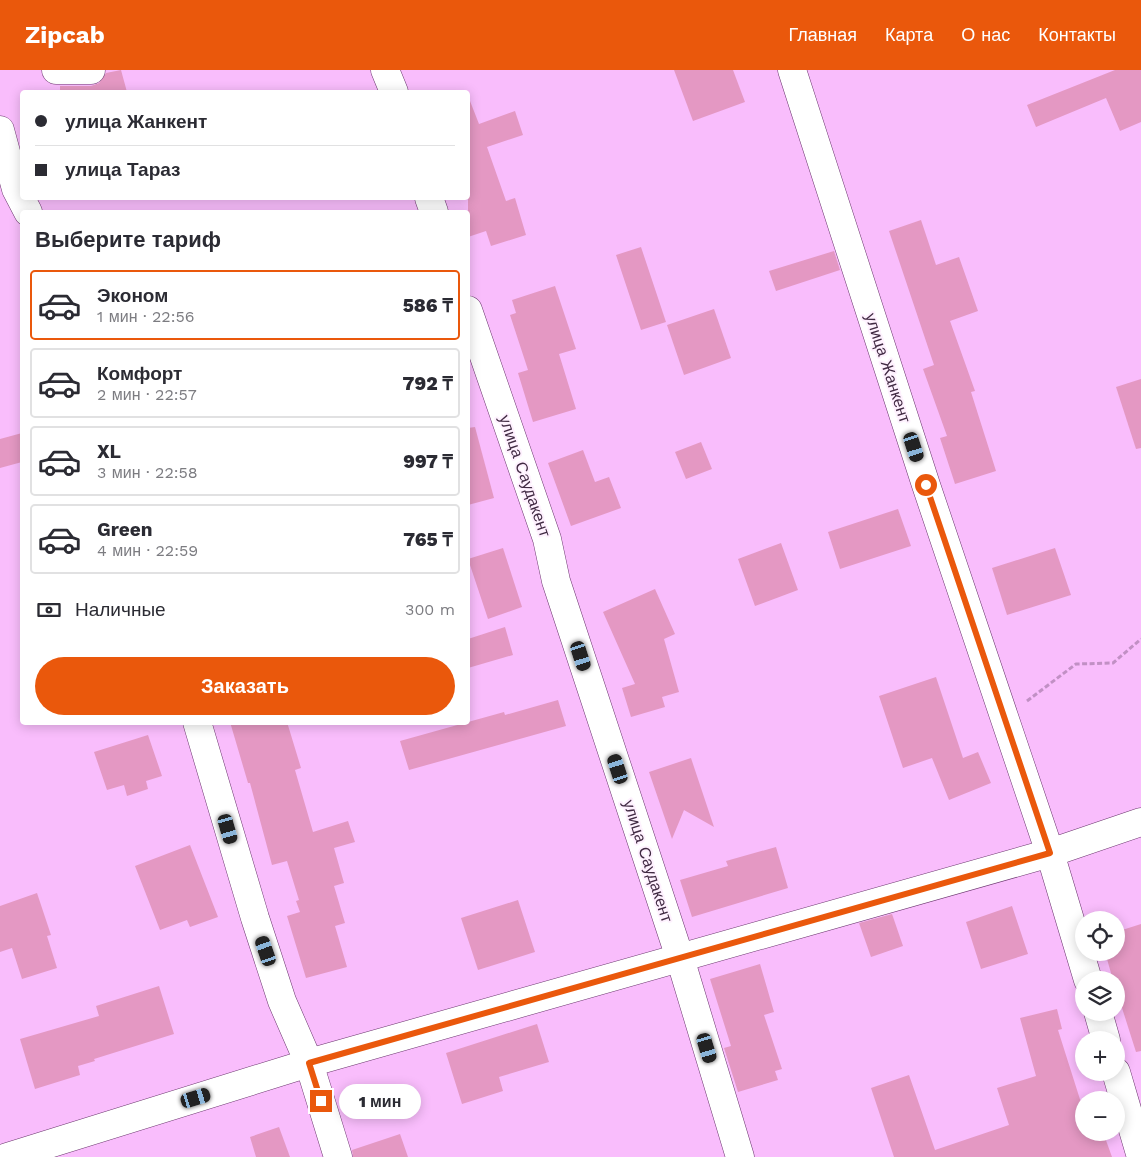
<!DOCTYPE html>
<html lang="ru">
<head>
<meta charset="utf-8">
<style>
  :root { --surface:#fff; --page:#f7f7f7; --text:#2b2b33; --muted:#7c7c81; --line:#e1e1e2; --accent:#ea580c }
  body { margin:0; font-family:"Work Sans",sans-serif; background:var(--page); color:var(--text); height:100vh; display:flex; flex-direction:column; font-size:19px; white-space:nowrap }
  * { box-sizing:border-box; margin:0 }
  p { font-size:16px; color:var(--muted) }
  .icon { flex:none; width:28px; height:28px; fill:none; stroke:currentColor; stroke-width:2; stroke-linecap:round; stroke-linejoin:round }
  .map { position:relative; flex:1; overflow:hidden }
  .side { position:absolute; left:20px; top:140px; width:450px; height:515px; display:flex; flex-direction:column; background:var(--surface); border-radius:5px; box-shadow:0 2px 12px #0003 }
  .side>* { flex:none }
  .banner { position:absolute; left:20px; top:20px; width:450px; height:110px; border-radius:5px; box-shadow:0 2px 12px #0003; display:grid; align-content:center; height:110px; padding:0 15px; background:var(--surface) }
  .buttons { position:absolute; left:1075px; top:841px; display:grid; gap:10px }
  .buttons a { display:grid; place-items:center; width:50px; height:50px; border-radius:50%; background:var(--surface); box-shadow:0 2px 12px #0003; font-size:25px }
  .end { position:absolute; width:22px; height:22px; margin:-11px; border:6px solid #ea580c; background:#fff; box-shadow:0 0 0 2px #fff }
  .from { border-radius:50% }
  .bubble { position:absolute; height:35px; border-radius:18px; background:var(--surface); box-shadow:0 2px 12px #0003; font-size:16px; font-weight:800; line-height:35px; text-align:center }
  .car { position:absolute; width:15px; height:30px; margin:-15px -8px; border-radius:6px; box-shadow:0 0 4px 1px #0007; background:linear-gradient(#222 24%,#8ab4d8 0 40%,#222 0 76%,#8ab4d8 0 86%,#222 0) }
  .banner b { display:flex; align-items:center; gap:18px; height:48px; font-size:19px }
  .banner b+b { border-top:1px solid var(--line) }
  .banner i { width:12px; height:12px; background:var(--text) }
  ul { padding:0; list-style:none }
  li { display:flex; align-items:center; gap:15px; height:70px; margin:0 10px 8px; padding:0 5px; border:2px solid var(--line); border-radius:5px }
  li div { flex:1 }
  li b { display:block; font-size:19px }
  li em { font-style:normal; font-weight:800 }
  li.current { border-color:var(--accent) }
  li>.icon { width:45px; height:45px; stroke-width:1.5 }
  h2 { padding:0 15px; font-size:22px; line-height:60px }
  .pay { display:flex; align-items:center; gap:12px; height:55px; padding:0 15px; font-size:19px }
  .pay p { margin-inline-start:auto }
  .cta { display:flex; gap:10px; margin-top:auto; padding:10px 15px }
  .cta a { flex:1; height:58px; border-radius:30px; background:var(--accent); color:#fff; font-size:20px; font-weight:800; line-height:58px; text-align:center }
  header { display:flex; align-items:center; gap:30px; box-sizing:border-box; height:70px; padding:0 25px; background:var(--accent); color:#fff }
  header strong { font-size:24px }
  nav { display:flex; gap:28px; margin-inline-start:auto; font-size:18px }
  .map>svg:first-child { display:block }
</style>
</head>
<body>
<header>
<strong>Zipcab</strong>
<nav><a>Главная</a><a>Карта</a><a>О нас</a><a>Контакты</a></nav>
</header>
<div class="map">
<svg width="1141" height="1087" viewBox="0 0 1141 1087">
  <rect width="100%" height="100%" fill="#f9bdfc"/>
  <g fill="#e498c3">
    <path d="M121,0L127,22H60V16H91L99,13L106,3Z"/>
    <path d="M674,0H733L745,32L693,51Z"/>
    <path d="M1115,0H1141V52L1120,61L1106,28L1036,57L1027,35Z"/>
    <path d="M468,31H470L479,54L515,41L523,65L487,77L506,131L515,128L526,165L491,176L486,161L468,167Z"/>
    <path d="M921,150L936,195L959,187L978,241L950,251L975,321L971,322L996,401L955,414L940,368L947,366L923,299L934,295L889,161Z"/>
    <path d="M641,177L666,252L641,260L616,185Z"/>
    <path d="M834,181L840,200L776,221L769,201Z"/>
    <path d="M555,216L576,279L559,284L576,339L533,352L518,303L528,300L510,245L516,243L512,230Z"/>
    <path d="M714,239L731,288L684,305L667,255Z"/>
    <path d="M1141,309V378L1136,379L1116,317Z"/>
    <path d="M475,357L494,428L468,435V358Z"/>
    <path d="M22,363V392L0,398V369Z"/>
    <path d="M701,372L712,399L686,409L675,382Z"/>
    <path d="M583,380L595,412L609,407L621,438L571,456L548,393Z"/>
    <path d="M898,439L911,476L840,499L828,462Z"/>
    <path d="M781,473L798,520L755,536L738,489Z"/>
    <path d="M503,478L522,537L488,549L468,489Z"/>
    <path d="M1055,478L1071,525L1007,545L992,498Z"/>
    <path d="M655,519L675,564L664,569L679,622L662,627L665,637L631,647L622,618L635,614L603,542Z"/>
    <path d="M505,557L513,585L468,598V569Z"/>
    <path d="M936,607L963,688L978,682L991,713L949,730L932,688L903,698L879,626Z"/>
    <path d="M558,630L566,656L409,700L400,671L504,642L505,645Z"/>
    <path d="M230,652H287L301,698L295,700L313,762L348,751L355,772L334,778L344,813L334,816L345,853L335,856L347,897L306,908L287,846L300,842L296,831L299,830L287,791L272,795L250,713H248Z"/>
    <path d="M148,665L162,706L146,711L148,719L127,726L124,715L107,720L94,682Z"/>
    <path d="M691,688L714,757L684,740L672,769L649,702Z"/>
    <path d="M190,775L218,847L190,857L187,850L160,860L135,796Z"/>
    <path d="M776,777L788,818L692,847L680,810L728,796L726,791Z"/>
    <path d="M37,823L51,865L47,866L57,898L22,909L12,878L0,882V836Z"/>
    <path d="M518,830L535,882L478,900L461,848Z"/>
    <path d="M1012,836L1028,884L981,899L966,852Z"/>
    <path d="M892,844L903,876L871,887L859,853Z"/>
    <path d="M1141,854V981L1136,982L1116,919V910H1113L1105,882H1116V862Z"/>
    <path d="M760,894L774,942L764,945L782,999L775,1001L778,1010L738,1022L724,978L731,976L710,909Z"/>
    <path d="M159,916L174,964L94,989L95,991L78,996L80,1005L35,1019L20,969L99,946L96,936Z"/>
    <path d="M1057,939L1062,959L1058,960L1084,1042V1062H1103L1112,1087H894L871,1018L909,1005L935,1080L1009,1055L997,1018L1036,1006L1020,948Z"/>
    <path d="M537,954L549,992L499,1007L503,1021L462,1034L446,983Z"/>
    <path d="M279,1057L290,1087H256L250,1067Z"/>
    <path d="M400,1064L408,1087H353L352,1080Z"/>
  </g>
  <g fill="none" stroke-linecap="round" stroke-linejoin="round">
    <g stroke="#6b376e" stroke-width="29">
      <g id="minor">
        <path d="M56,0H91"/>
        <path d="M385,0L394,22"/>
        <path d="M792,0L926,415L1050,783L1088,910"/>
        <path d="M0,60L16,119L28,142"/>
        <path d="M429,128L434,142"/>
        <path d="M468,240L547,469L556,511L680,888L740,1087"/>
        <path d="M197,652L255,848L282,931L309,993L338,1087"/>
        <path d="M1098,942L1106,970"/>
        <path d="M1116,1002L1141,1087"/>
        <path d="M7,1087L309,993L1050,783L1141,752"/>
      </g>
    </g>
    <path stroke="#c190c4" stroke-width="3" stroke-dasharray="5 2.5" stroke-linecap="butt" d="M1027,631L1076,594L1113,593L1141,569"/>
    <use href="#minor" stroke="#fff" stroke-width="28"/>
  </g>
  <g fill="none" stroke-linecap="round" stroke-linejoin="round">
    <path stroke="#ea580c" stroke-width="6" d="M321,1031L309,993L1050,783L926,415"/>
  </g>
  <g text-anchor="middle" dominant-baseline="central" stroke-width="4" stroke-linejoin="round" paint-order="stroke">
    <g font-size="16" fill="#412a43" stroke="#fef1fe">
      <text transform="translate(888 298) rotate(72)">улица Жанкент</text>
      <text transform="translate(525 406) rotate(71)">улица Саудакент</text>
      <text transform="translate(648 791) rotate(72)">улица Саудакент</text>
    </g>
  </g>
</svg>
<div class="buttons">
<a><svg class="icon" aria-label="locate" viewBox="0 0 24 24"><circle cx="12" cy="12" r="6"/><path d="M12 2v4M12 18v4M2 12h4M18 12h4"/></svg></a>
<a><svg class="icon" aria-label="layers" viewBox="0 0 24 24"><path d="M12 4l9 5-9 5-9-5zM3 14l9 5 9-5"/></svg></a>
<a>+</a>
<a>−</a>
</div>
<i class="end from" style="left:926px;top:415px"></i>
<i class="end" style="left:321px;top:1031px"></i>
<div class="bubble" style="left:339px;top:1014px;width:82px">1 мин</div>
<i class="car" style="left:914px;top:377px;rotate:162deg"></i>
<i class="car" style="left:581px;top:586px;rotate:162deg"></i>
<i class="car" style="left:618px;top:699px;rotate:342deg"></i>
<i class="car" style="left:228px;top:759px;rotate:164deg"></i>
<i class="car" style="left:266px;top:881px;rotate:341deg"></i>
<i class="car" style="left:707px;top:978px;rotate:163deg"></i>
<i class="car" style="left:196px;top:1028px;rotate:73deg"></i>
<div class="banner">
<b><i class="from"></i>улица Жанкент</b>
<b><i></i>улица Тараз</b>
</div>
<section class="side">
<h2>Выберите тариф</h2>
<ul>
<li class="current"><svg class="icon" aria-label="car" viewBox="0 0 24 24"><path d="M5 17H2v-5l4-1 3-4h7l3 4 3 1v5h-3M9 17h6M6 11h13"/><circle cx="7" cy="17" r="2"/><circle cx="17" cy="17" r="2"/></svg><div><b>Эконом</b><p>1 мин · 22:56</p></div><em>586 ₸</em></li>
<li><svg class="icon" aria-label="car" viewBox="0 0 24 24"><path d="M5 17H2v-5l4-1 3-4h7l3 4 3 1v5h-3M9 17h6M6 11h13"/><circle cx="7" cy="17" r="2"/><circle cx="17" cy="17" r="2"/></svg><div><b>Комфорт</b><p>2 мин · 22:57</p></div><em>792 ₸</em></li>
<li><svg class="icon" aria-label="car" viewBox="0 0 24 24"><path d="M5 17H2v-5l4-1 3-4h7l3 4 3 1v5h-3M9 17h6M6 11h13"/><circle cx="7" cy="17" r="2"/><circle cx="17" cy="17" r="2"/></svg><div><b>XL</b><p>3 мин · 22:58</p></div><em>997 ₸</em></li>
<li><svg class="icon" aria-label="car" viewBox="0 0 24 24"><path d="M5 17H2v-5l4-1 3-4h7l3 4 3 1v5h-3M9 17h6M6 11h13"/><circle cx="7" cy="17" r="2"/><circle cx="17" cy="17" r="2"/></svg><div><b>Green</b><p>4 мин · 22:59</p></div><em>765 ₸</em></li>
</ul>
<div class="pay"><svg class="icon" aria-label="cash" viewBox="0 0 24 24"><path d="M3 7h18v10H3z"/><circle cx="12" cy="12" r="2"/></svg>Наличные<p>300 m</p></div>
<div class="cta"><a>Заказать</a></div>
</section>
</div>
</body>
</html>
